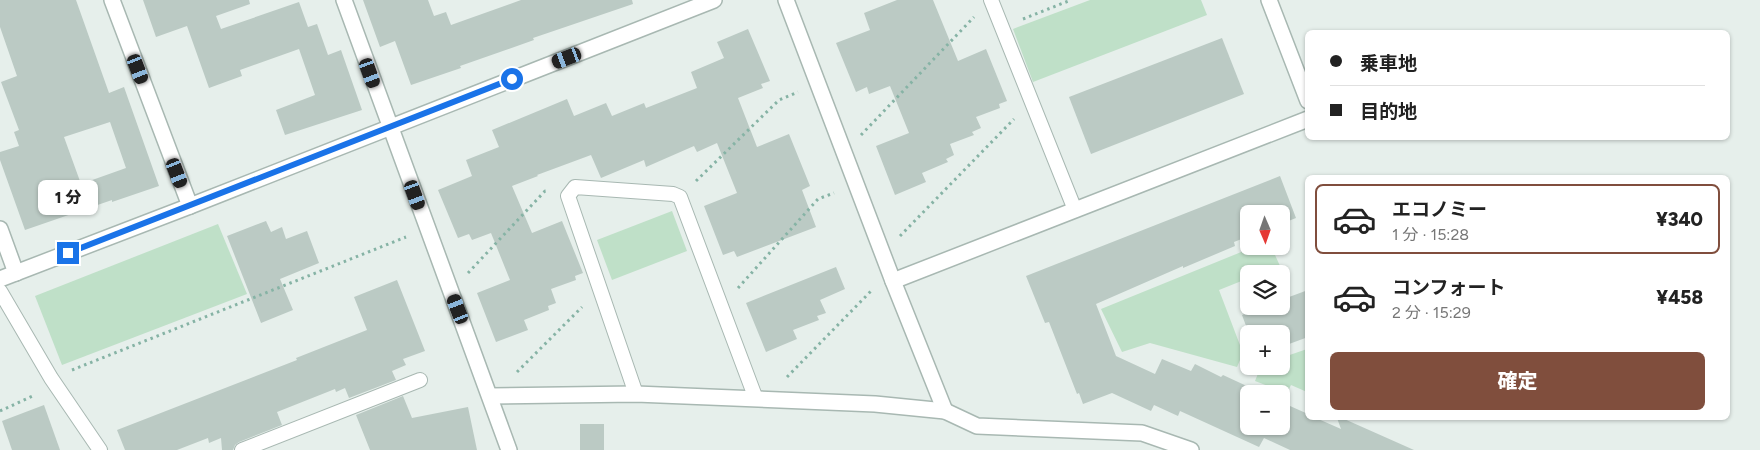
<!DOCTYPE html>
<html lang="ja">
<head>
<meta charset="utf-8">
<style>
  :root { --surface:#fff; --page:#f2f2f2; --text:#222; --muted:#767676; --line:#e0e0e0; --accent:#804e3d }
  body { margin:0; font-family:Figtree,"Noto Sans JP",sans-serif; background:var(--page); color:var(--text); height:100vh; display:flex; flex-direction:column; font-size:19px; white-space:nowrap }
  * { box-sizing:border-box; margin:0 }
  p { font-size:16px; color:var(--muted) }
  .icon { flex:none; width:28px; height:28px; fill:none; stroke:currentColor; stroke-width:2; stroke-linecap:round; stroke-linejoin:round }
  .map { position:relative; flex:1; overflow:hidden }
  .side { position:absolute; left:1305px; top:175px; width:425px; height:245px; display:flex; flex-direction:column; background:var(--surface); border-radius:8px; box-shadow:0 1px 4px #0004 }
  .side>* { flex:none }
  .hud { position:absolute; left:1305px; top:30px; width:425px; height:110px; border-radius:8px; box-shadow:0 1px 4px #0004; display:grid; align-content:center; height:110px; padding:0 25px; background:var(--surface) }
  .needle { width:32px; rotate:178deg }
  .buttons { position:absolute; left:1240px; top:205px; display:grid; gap:10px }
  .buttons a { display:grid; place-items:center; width:50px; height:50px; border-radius:8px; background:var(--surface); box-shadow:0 1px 4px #0004; font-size:25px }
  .end { position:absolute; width:22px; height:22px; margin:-11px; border:6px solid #1a73e8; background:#fff; box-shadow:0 0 0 2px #fff }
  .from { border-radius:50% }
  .bubble { position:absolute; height:35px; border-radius:8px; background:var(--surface); box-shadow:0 1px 4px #0004; font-size:16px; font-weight:800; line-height:35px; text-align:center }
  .car { position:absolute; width:15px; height:30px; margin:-15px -8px; border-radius:6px; box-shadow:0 0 4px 1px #0007; background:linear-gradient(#222 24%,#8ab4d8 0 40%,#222 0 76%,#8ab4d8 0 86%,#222 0) }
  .hud b { display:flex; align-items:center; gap:18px; height:48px; font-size:19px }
  .hud b+b { border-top:1px solid var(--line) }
  .hud i { width:12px; height:12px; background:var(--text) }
  ul { padding:9px 0 0; list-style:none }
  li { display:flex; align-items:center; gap:15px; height:70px; margin:0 10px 8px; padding:0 15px; border:2px solid transparent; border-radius:8px }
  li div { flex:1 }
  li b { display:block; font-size:19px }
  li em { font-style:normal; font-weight:800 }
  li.on { border-color:var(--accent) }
  li>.icon { width:45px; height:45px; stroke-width:1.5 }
  .cta { display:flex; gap:10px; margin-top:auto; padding:10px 25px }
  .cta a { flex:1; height:58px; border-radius:8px; background:var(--accent); color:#fff; font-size:20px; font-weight:800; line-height:58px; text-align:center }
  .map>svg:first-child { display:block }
</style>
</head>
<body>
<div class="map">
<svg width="1760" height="450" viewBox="0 0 1760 450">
  <rect width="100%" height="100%" fill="#e6efeb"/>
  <g fill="#bfe0c8">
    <path d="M1090,0H1201L1207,15L1033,82L1013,29Z"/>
    <path d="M672,211L687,251L612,280L597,240Z"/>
    <path d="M218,224L247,294L62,365L35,296Z"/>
    <path d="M1256,246H1271L1280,266L1260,274H1249V278L1219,290L1243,353L1237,367L1150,343L1122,352L1101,309Z"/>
    <path d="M1307,349V392L1291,385L1287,393L1255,381L1261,366H1281V358Z"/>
  </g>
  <g fill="#bbcac4" fill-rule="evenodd">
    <path d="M0,0H76L109,93L124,87L159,186L112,202V200L25,230L0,160V152L19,146L14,132L19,130L1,82L17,76L0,27ZM110,122L126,168L81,184L64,137Z"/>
    <path d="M143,0H249L250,4L216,16L221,29L299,2L308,27L317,24L328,55L341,50L362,110L285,135L276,110L315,95L299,49L240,70L242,76L209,88L187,26L156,37Z"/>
    <path d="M363,0H428L434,16L446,12L451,25L521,0H632L633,4L533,38L534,40L460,66L461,68L411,85L395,41L380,47Z"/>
    <path d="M897,0H933L958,61L986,49L1007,101L999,104L1000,108L976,117L981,128L972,132L974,135L950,144L954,155L946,159L948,162L922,173L926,182L895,195L876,146L909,133L890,86L869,94L867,87L856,92L836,43L870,30L864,13Z"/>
    <path d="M748,29L770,81L761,84L763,88L738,98L757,147L789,134L810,186L802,190L816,227L737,257L734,251L723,255L704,206L737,193L717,143L697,152L694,146L646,167L644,160L601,178L591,155L537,175L538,176L512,186L532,233L562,221L583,273L575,276L576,280L551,289L556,303L548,306L549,310L524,320L528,330L496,342L477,293L510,280L491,233L472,240L469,234L458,238L438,190L472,176L466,160L499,147L492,130L567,99L574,116L606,103L612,116L644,103L646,108L697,88L691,72L724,58L717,42Z"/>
    <path d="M1222,38L1244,94L1091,154L1069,97Z"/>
    <path d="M1280,176L1296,218L1281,224V214H1249V236L1234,242L1235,246L1183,268V266L1096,304L1116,356L1155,374L1162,359L1191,371L1195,364L1221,377L1223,375L1264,394H1249V426H1281V402L1308,414V418H1316L1341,429L1337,418H1342L1414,450H1290L1264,438L1259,447L1180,411L1178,416L1154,405L1151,411L1112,393L1083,404L1079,393L1077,394L1049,322L1045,323L1026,276Z"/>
    <path d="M266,221L271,232L282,227L286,239L307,231L319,263L280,279L293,310L261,323L227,236Z"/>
    <path d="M836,267L845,289L820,300L826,313L817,316L819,320L793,330L797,339L766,352L746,303Z"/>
    <path d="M397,280L425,351L403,359L406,365L392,371L396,380L349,398L345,388L336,392L335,389L277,412L282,425L239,442L235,445L233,450H222L221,438L209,443L208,438L177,450H125L117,430L297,360L296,358L367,330L354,297Z"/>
    <path d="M1308,290V337L1281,347V334H1249L1242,315L1265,306H1281V300Z"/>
    <path d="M403,396L412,418L468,407L477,450H370L356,415Z"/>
    <path d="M44,405L60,450H12L2,421Z"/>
    <rect x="580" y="424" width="24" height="26"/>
  </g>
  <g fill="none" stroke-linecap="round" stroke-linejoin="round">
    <g stroke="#a8b8b2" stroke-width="16">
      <g id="lane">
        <path d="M991,0L1075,210"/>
        <path d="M0,291L51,378L100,450"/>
        <path d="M636,394L568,196L575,187L673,194L680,197L756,399"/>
        <path d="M242,450L420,380"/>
      </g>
    </g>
    <g stroke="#a8b8b2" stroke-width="18">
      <g id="street">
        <path d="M112,0L190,206"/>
        <path d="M344,0L509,450"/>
        <path d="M786,0L893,281L945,411"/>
        <path d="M1269,0L1308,101"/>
        <path d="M0,229L16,273"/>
        <path d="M0,279L190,206L714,0"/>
        <path d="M893,281L1308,119"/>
        <path d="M491,396L636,394L875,404L945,411L977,426L1142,433L1191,450"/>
      </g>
    </g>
    <g stroke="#86b3a5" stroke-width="3" stroke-dasharray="2.5 4" stroke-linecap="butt">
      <path d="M1023,19L1071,0"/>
      <path d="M861,135L974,17"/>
      <path d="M696,181L779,100L798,92"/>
      <path d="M900,236L1014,119"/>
      <path d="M468,273L545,191H547"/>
      <path d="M738,288L818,199L834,193"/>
      <path d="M72,370L406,237"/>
      <path d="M517,372L582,307"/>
      <path d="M787,377L872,290"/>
      <path d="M0,411L35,395"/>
    </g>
    <use href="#lane" stroke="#fff" stroke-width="14"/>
    <use href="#street" stroke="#fff" stroke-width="15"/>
  </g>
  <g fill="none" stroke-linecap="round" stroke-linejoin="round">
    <path stroke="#1a73e8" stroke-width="6" d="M68,253L512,79"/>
  </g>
</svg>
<div class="buttons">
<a><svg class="needle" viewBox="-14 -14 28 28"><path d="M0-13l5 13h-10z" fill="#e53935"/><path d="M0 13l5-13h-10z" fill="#767676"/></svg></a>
<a><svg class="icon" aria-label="layers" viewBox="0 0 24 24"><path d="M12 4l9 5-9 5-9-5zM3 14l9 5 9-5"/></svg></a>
<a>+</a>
<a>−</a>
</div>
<i class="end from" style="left:512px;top:79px"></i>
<i class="end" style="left:68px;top:253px"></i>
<div class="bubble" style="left:38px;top:180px;width:60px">1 分</div>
<i class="car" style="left:567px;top:58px;rotate:249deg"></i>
<i class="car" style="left:138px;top:69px;rotate:159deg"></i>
<i class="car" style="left:370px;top:73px;rotate:160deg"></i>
<i class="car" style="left:177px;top:173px;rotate:159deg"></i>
<i class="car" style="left:415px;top:195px;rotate:160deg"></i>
<i class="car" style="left:458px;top:309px;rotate:339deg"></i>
<div class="hud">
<b><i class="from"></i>乗車地</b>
<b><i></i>目的地</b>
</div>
<section class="side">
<ul>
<li class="on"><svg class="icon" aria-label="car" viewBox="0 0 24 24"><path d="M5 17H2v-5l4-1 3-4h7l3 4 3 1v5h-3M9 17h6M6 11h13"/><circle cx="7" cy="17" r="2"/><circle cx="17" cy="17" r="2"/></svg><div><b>エコノミー</b><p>1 分 · 15:28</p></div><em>¥340</em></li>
<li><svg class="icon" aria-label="car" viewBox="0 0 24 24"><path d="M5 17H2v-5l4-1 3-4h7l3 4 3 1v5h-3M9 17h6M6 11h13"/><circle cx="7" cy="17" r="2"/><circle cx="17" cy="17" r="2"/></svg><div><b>コンフォート</b><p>2 分 · 15:29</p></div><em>¥458</em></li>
</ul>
<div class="cta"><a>確定</a></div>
</section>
</div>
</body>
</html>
